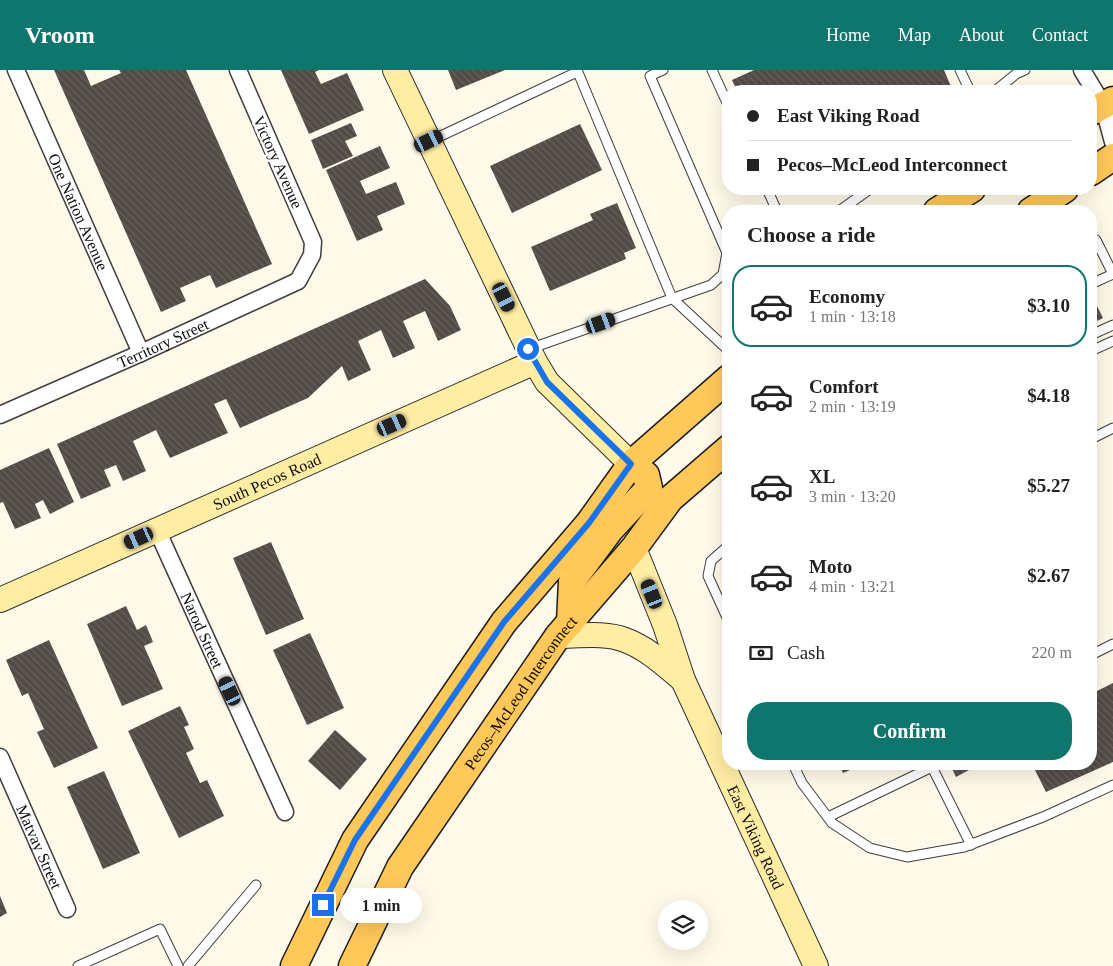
<!DOCTYPE html>
<html lang="en">
<head>
<meta charset="utf-8">
<style>
  :root { --surface:#fff; --page:#f6f6f6; --text:#222; --muted:#767676; --line:#e0e0e0; --accent:#0f766e }
  body { margin:0; font-family:Georgia,serif; background:var(--page); color:var(--text); height:100vh; display:flex; flex-direction:column; font-size:19px; white-space:nowrap }
  * { box-sizing:border-box; margin:0 }
  p { font-size:16px; color:var(--muted) }
  .icon { flex:none; width:28px; height:28px; fill:none; stroke:currentColor; stroke-width:2; stroke-linecap:round; stroke-linejoin:round }
  .map { position:relative; flex:1; overflow:hidden }
  .details { position:absolute; left:722px; top:135px; width:375px; height:565px; display:flex; flex-direction:column; background:var(--surface); border-radius:20px; box-shadow:0 5px 20px #0002 }
  .details>* { flex:none }
  .banner { position:absolute; left:722px; top:15px; width:375px; height:110px; border-radius:20px; box-shadow:0 5px 20px #0002; display:grid; align-content:center; height:110px; padding:0 25px; background:var(--surface) }
  .buttons { position:absolute; left:658px; top:830px; display:grid; gap:10px }
  .buttons a { display:grid; place-items:center; width:50px; height:50px; border-radius:50%; background:var(--surface); box-shadow:0 5px 20px #0002; font-size:25px }
  .end { position:absolute; width:22px; height:22px; margin:-11px; border:6px solid #1a73e8; background:#fff; box-shadow:0 0 0 2px #fff }
  .from { border-radius:50% }
  .bubble { position:absolute; height:35px; border-radius:18px; background:var(--surface); box-shadow:0 5px 20px #0002; font-size:16px; font-weight:700; line-height:35px; text-align:center }
  .car { position:absolute; width:15px; height:30px; margin:-15px -8px; border-radius:6px; box-shadow:0 0 4px 1px #0007; background:linear-gradient(#222 24%,#8ab4d8 0 40%,#222 0 76%,#8ab4d8 0 86%,#222 0) }
  .banner b { display:flex; align-items:center; gap:18px; height:48px; font-size:19px }
  .banner b+b { border-top:1px solid var(--line) }
  .banner i { width:12px; height:12px; background:var(--text) }
  ul { padding:0; list-style:none }
  li { display:flex; align-items:center; gap:15px; height:82px; margin:0 10px 8px; padding:0 15px; border:2px solid transparent; border-radius:20px }
  li div { flex:1 }
  li b { display:block; font-size:19px }
  li em { font-style:normal; font-weight:700 }
  li.active { border-color:var(--accent) }
  li>.icon { width:45px; height:45px; stroke-width:1.5 }
  h2 { padding:0 25px; font-size:22px; line-height:60px }
  .pay { display:flex; align-items:center; gap:12px; height:55px; padding:0 25px; font-size:19px }
  .pay p { margin-inline-start:auto }
  .action { display:flex; gap:10px; margin-top:auto; padding:10px 25px }
  .action a { flex:1; height:58px; border-radius:20px; background:var(--accent); color:#fff; font-size:20px; font-weight:700; line-height:58px; text-align:center }
  header { display:flex; align-items:center; gap:30px; box-sizing:border-box; height:70px; padding:0 25px; background:var(--accent); color:#fff }
  header strong { font-size:24px }
  nav { display:flex; gap:28px; margin-inline-start:auto; font-size:18px }
  .map>svg:first-child { display:block }
</style>
</head>
<body>
<header>
<strong>Vroom</strong>
<nav><a>Home</a><a>Map</a><a>About</a><a>Contact</a></nav>
</header>
<div class="map">
<svg width="1113" height="896" viewBox="0 0 1113 896">
  <defs>
    <pattern id="building-back-hatch" width="6" height="6" patternUnits="userSpaceOnUse" patternTransform="scale(1.25)"><rect width="6" height="6" fill="#544b47"/><path d="M-1 5l2 2M0 0l6 6M5-1l2 2" fill="none" stroke="#68605d"/></pattern>
  </defs>
  <rect width="100%" height="100%" fill="#fff9e9"/>
  <g fill="url(#building-back-hatch)">
    <path d="M54,0H84L91,16L121,3L119,0H186L272,194L216,218L210,205L180,218L186,231L161,242Z"/>
    <path d="M281,0H319L315,2L321,14L347,3L364,40L309,64Z"/>
    <path d="M448,0H505L456,20Z"/>
    <path d="M754,0H944L952,19L948,21H737L732,10Z"/>
    <path d="M351,53L357,66L345,71L353,86L323,99L311,70Z"/>
    <path d="M580,54L602,100L512,143L490,96Z"/>
    <path d="M380,76L390,98L360,111L366,124L396,112L405,134L377,146L383,160L357,171L326,100Z"/>
    <path d="M617,133L636,178L624,183L626,189L550,221L531,177L593,150L590,144Z"/>
    <path d="M425,209L450,236L461,260L438,271L425,241L403,251L415,278L393,288L381,260L358,271L371,300L348,311L342,296L308,328L240,358L226,329L214,334L228,363L170,388L156,360L133,371L146,401L123,411L116,395L104,400L111,416L81,429L57,374Z"/>
    <path d="M1091,224L1103,248L1091,254Z"/>
    <path d="M49,378L74,432L50,444L43,430L35,434L41,448L15,459L3,432L0,433V400Z"/>
    <path d="M271,472L304,549L266,565L233,488Z"/>
    <path d="M126,536L137,560L146,555L153,572L144,576L163,619L122,636L87,554Z"/>
    <path d="M310,563L344,638L307,655L273,580Z"/>
    <path d="M49,570L98,678L54,698L37,662L44,659L28,623L22,626L6,590Z"/>
    <path d="M1113,613V692L1046,722L1032,694H1091V624Z"/>
    <path d="M180,636L189,655L184,657L194,679L186,683L200,713L207,710L224,746L179,768L128,661Z"/>
    <path d="M335,660L367,689L340,720L308,691Z"/>
    <path d="M839,694H864L843,703Z"/>
    <path d="M950,694H980L956,707Z"/>
    <path d="M104,701L140,783L103,799L67,717Z"/>
    <path d="M0,826L7,843L0,847Z"/>
  </g>
  <g fill="none" stroke-linecap="round" stroke-linejoin="round">
    <g stroke="#3e3e3e" stroke-width="11">
      <g id="lane">
        <path d="M577,0L672,228L729,281"/>
        <path d="M712,0L729,37"/>
        <path d="M960,0L970,21"/>
        <path d="M995,21L1016,4L1025,0"/>
        <path d="M430,71L577,2"/>
        <path d="M767,119L777,141"/>
        <path d="M839,141L870,119"/>
        <path d="M1091,172L1096,170L1113,204"/>
        <path d="M1091,214L1113,204"/>
        <path d="M1091,265L1113,255"/>
        <path d="M529,279L711,215L723,204L727,183L650,6L663,0"/>
        <path d="M1091,281L1113,271"/>
        <path d="M1091,369L1113,358"/>
        <path d="M729,475L711,491L708,506L729,552"/>
        <path d="M1091,585L1113,574"/>
        <path d="M793,694L802,713L832,753L870,778L907,787L964,777L1043,747L1113,715"/>
        <path d="M828,747L932,697L971,775"/>
        <path d="M78,896L160,859L178,896"/>
        <path d="M188,896L256,815"/>
      </g>
    </g>
    <g stroke="#3e3e3e" stroke-width="19">
      <g id="street">
        <path id="s1" d="M16,0L141,283"/>
        <path d="M1082,0L1103,35L1113,72"/>
        <path id="s2" d="M0,345L141,283L298,211L312,185L313,172L238,0"/>
        <path id="s3" d="M157,460L285,742"/>
        <path id="s4" d="M0,687L67,839"/>
      </g>
    </g>
    <g stroke="#2d2d2d" stroke-width="26">
      <g id="secondary">
        <path d="M395,0L535,292L547,312L631,394"/>
        <path id="s5" d="M634,478L665,555L683,610L816,896"/>
        <path id="s6" d="M0,530L535,292"/>
        <path d="M558,566C578,566 606,562 625,570C647,578 665,595 683,610"/>
      </g>
    </g>
    <g stroke="#1c1c1c" stroke-width="29">
      <g id="primary">
        <path d="M1091,42L1113,30"/>
        <path d="M1091,102L1113,87"/>
        <path d="M937,141L972,119"/>
        <path d="M1031,141L1065,119"/>
        <path d="M570,553L572,511L610,460L649,418L646,405L631,394"/>
        <path d="M294,896L355,770L504,552L589,453L631,394L729,308"/>
        <path id="s7" d="M352,896L400,797L558,566L634,478L670,429L729,378"/>
      </g>
    </g>
    <use href="#lane" stroke="#fff" stroke-width="9"/>
    <use href="#street" stroke="#fff" stroke-width="16"/>
    <use href="#secondary" stroke="#ffeda4" stroke-width="24"/>
    <use href="#primary" stroke="#ffc859" stroke-width="26"/>
  </g>
  <g fill="none" stroke-linecap="round" stroke-linejoin="round">
    <path stroke="#1a73e8" stroke-width="6" d="M323,835L355,770L504,552L589,453L631,394L547,312L528,279"/>
  </g>
  <g text-anchor="middle" dominant-baseline="central" stroke-width="5" stroke-linejoin="round" paint-order="stroke">
    <g font-size="16" fill="#0b0b0b" stroke="#fff">
      <text transform="translate(278 92) rotate(66)">Victory Avenue</text>
      <text stroke="none"><textPath href="#s1" startOffset="155">One Nation Avenue</textPath></text>
      <text stroke="none"><textPath href="#s2" startOffset="178">Territory Street</textPath></text>
      <text stroke="none"><textPath href="#s6" startOffset="292">South Pecos Road</textPath></text>
      <text stroke="none"><textPath href="#s3" startOffset="110">Narod Street</textPath></text>
      <text stroke="none"><textPath href="#s7" startOffset="322">Pecos–McLeod Interconnect</textPath></text>
      <text stroke="none"><textPath href="#s5" startOffset="314">East Viking Road</textPath></text>
      <text stroke="none"><textPath href="#s4" startOffset="98">Matvay Street</textPath></text>
    </g>
  </g>
</svg>
<div class="buttons">
<a><svg class="icon" aria-label="layers" viewBox="0 0 24 24"><path d="M12 4l9 5-9 5-9-5zM3 14l9 5 9-5"/></svg></a>
</div>
<i class="end from" style="left:528px;top:279px"></i>
<i class="end" style="left:323px;top:835px"></i>
<div class="bubble" style="left:340px;top:818px;width:82px">1 min</div>
<i class="car" style="left:429px;top:71px;rotate:64deg"></i>
<i class="car" style="left:504px;top:227px;rotate:154deg"></i>
<i class="car" style="left:601px;top:253px;rotate:70deg"></i>
<i class="car" style="left:392px;top:355px;rotate:66deg"></i>
<i class="car" style="left:139px;top:468px;rotate:246deg"></i>
<i class="car" style="left:652px;top:524px;rotate:338deg"></i>
<i class="car" style="left:230px;top:621px;rotate:335deg"></i>
<div class="banner">
<b><i class="from"></i>East Viking Road</b>
<b><i></i>Pecos–McLeod Interconnect</b>
</div>
<section class="details">
<h2>Choose a ride</h2>
<ul>
<li class="active"><svg class="icon" aria-label="car" viewBox="0 0 24 24"><path d="M5 17H2v-5l4-1 3-4h7l3 4 3 1v5h-3M9 17h6M6 11h13"/><circle cx="7" cy="17" r="2"/><circle cx="17" cy="17" r="2"/></svg><div><b>Economy</b><p>1 min · 13:18</p></div><em>$3.10</em></li>
<li><svg class="icon" aria-label="car" viewBox="0 0 24 24"><path d="M5 17H2v-5l4-1 3-4h7l3 4 3 1v5h-3M9 17h6M6 11h13"/><circle cx="7" cy="17" r="2"/><circle cx="17" cy="17" r="2"/></svg><div><b>Comfort</b><p>2 min · 13:19</p></div><em>$4.18</em></li>
<li><svg class="icon" aria-label="car" viewBox="0 0 24 24"><path d="M5 17H2v-5l4-1 3-4h7l3 4 3 1v5h-3M9 17h6M6 11h13"/><circle cx="7" cy="17" r="2"/><circle cx="17" cy="17" r="2"/></svg><div><b>XL</b><p>3 min · 13:20</p></div><em>$5.27</em></li>
<li><svg class="icon" aria-label="car" viewBox="0 0 24 24"><path d="M5 17H2v-5l4-1 3-4h7l3 4 3 1v5h-3M9 17h6M6 11h13"/><circle cx="7" cy="17" r="2"/><circle cx="17" cy="17" r="2"/></svg><div><b>Moto</b><p>4 min · 13:21</p></div><em>$2.67</em></li>
</ul>
<div class="pay"><svg class="icon" aria-label="cash" viewBox="0 0 24 24"><path d="M3 7h18v10H3z"/><circle cx="12" cy="12" r="2"/></svg>Cash<p>220 m</p></div>
<div class="action"><a>Confirm</a></div>
</section>
</div>
</body>
</html>
